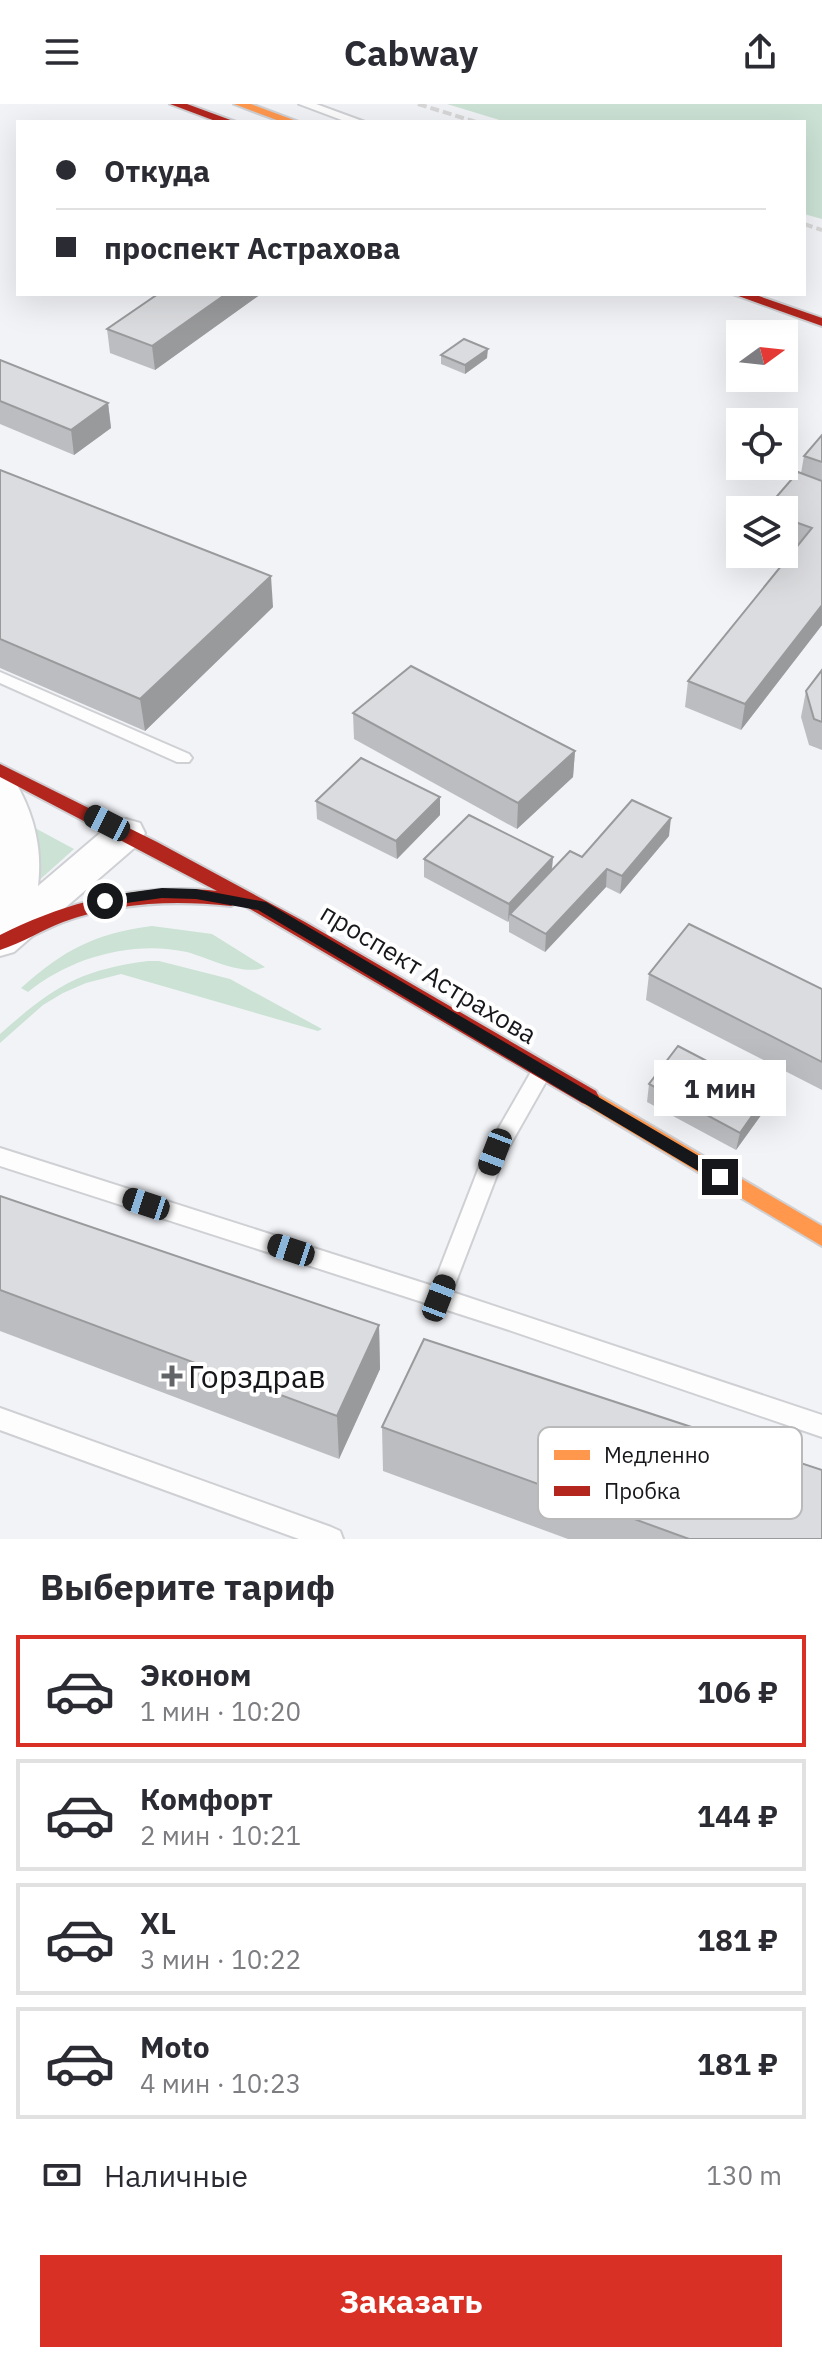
<!DOCTYPE html>
<html lang="ru">
<head>
<meta charset="utf-8">
<style>
  :root { --surface:#fff; --page:#f7f7f7; --text:#2b2b33; --muted:#7c7c81; --line:#e1e1e2; --accent:#d93025 }
  body { margin:0; font-family:"IBM Plex Sans",sans-serif; background:var(--page); color:var(--text); height:100vh; display:flex; flex-direction:column; font-size:30px; white-space:nowrap }
  * { box-sizing:border-box; margin:0 }
  p { font-size:26px; color:var(--muted) }
  .icon { flex:none; width:44px; height:44px; fill:none; stroke:currentColor; stroke-width:2; stroke-linecap:round; stroke-linejoin:round }
  .map { position:relative; height:1435px; overflow:hidden }
  .panel { display:flex; flex-direction:column; background:var(--surface); flex:1 }
  .panel>* { flex:none }
  .top-card { position:absolute; left:16px; top:16px; width:790px; height:176px; border-radius:0px; box-shadow:0 8px 32px #0002; display:grid; align-content:center; height:176px; padding:0 40px; background:var(--surface) }
  .needle { width:52px; rotate:75deg }
  .tools { position:absolute; left:726px; top:216px; display:grid; gap:16px }
  .tools a { display:grid; place-items:center; width:72px; height:72px; border-radius:0px; background:var(--surface); box-shadow:0 8px 32px #0002; font-size:40px }
  .end { position:absolute; width:36px; height:36px; margin:-18px; border:10px solid #16171a; background:#fff; box-shadow:0 0 0 4px #fff }
  .from { border-radius:50% }
  .bubble { position:absolute; height:56px; border-radius:0px; background:var(--surface); box-shadow:0 8px 32px #0002; font-size:26px; font-weight:800; line-height:56px; text-align:center }
  .car { position:absolute; width:24px; height:48px; margin:-24px -12px; border-radius:10px; box-shadow:0 0 6px 2px #0007; background:linear-gradient(#222 24%,#8ab4d8 0 40%,#222 0 76%,#8ab4d8 0 86%,#222 0) }
  .top-card b { display:flex; align-items:center; gap:28px; height:76px; font-size:30px }
  .top-card b+b { border-top:2px solid var(--line) }
  .top-card i { width:20px; height:20px; background:var(--text) }
  ul { padding:0; list-style:none }
  li { display:flex; align-items:center; gap:24px; height:112px; margin:0 16px 12px; padding:0 24px; border:4px solid var(--line); border-radius:0px }
  li div { flex:1 }
  li b { display:block; font-size:30px }
  li em { font-style:normal; font-weight:800 }
  li.active { border-color:var(--accent) }
  li>.icon { width:72px; height:72px; stroke-width:1.5 }
  h2 { padding:0 40px; font-size:36px; line-height:96px }
  .pay { display:flex; align-items:center; gap:20px; height:88px; padding:0 40px; font-size:30px }
  .pay p { margin-inline-start:auto }
  .button { display:flex; gap:16px; margin-top:auto; padding:16px 40px }
  .button a { flex:1; height:92px; border-radius:0px; background:var(--accent); color:#fff; font-size:32px; font-weight:800; line-height:92px; text-align:center }
  header { display:flex; justify-content:space-between; align-items:center; height:104px; padding:0 40px; background:var(--surface); font-size:36px; font-weight:800 }
  .map>svg:first-child { display:block }
</style>
</head>
<body>
<header><svg class="icon" aria-label="menu" viewBox="0 0 24 24"><path d="M4 6h16M4 12h16M4 18h16"/></svg>Cabway<svg class="icon" aria-label="share" viewBox="0 0 24 24"><path d="M12 15V3M7 8l5-5 5 5M5 13v7h14v-7"/></svg></header>
<div class="map">
<svg width="822" height="1435" viewBox="0 0 822 1435">
  <rect width="100%" height="100%" fill="#f2f3f7"/>
  <g fill="#cbe2d5">
    <path d="M447,0H822V115L804,110V18H506Z"/>
    <path d="M22,717L74,745L25,789Z"/>
    <path d="M152,822L212,830L265,863C244,873 209,854 187,848C133,836 71,853 28,888L21,884C65,845 94,830 152,822Z"/>
    <path d="M148,857H159L230,875L322,925L318,927L121,870L86,879L63,889L43,901L0,939V930C52,884 78,866 148,857Z"/>
  </g>
  <g fill="none" stroke-linecap="round" stroke-linejoin="round">
    <g stroke="#cfd0d3" stroke-width="4">
      <g id="lane">
        <path d="M299,0H316L365,18H347Z"/>
        <path d="M0,568L189,650L192,654L189,658H177L0,579Z"/>
        <path d="M542,959L549,961L552,967L505,1050L452,1188L822,1311V1333L506,1225L0,1062V1044L433,1182L485,1048L535,961Z"/>
        <path d="M0,1304L331,1423L340,1427L343,1435H299L0,1326Z"/>
      </g>
    </g>
    <g stroke="#cfd0d3" stroke-width="4">
      <path id="street" d="M0,670L13,674C33,707 43,743 38,782L112,719L126,715L140,719L145,729L140,739L14,848L0,852Z"/>
    </g>
    <g stroke="#cfd0d3" stroke-width="4">
      <g id="slow">
        <path d="M234,0H251L299,18H282Z"/>
        <path d="M589,985L822,1122V1142L582,999L579,993L582,987Z"/>
      </g>
    </g>
    <g stroke="#cfd0d3" stroke-width="4">
      <g id="jam">
        <path d="M170,0H187L236,18H218Z"/>
        <path d="M733,190H753L822,214V222Z"/>
        <path d="M0,660L157,738L305,818L596,987L599,993L596,999L589,1001L582,999L238,798L231,802C174,796 118,798 63,818C42,826 22,839 0,846V831C68,797 141,779 217,787L0,673Z"/>
      </g>
    </g>
    <use href="#lane" fill="#fdfdfe" fill-rule="evenodd"/>
    <use href="#street" fill="#fdfdfe" fill-rule="evenodd"/>
    <use href="#slow" fill="#ff974d" fill-rule="evenodd"/>
    <use href="#jam" fill="#b3261e" fill-rule="evenodd"/>
    <g stroke="#d7d7d8" stroke-width="4" stroke-dasharray="9 4" stroke-linecap="butt">
      <path d="M418,0L476,18"/>
      <path d="M804,120L822,126"/>
    </g>
  </g>
  <g fill="#bcbdc0">
    <path d="M158,190H261L155,266L110,249L107,225Z"/>
    <path d="M441,251L487,254L465,270L441,260Z"/>
    <path d="M0,256L108,299L111,324L74,351L0,320Z"/>
    <path d="M822,331V521L741,626L685,603L688,577L795,445L784,441V406L801,369L804,352Z"/>
    <path d="M0,366L273,503L145,627L0,564Z"/>
    <path d="M822,566V646L809,641L801,613L806,587Z"/>
    <path d="M353,609L575,647L573,673L517,725L354,635Z"/>
    <path d="M316,697L440,711L397,755L317,715Z"/>
    <path d="M669,732L620,790L606,783L545,848L509,828V817L508,818L424,773V755L553,753L552,767L582,753Z"/>
    <path d="M649,870L822,885V986L646,896Z"/>
    <path d="M649,980L768,989L764,1007L736,1046L647,998Z"/>
    <path d="M0,1092L379,1221L380,1265L339,1355L0,1227Z"/>
    <path d="M382,1323L822,1435H568L383,1367Z"/>
  </g>
  <g fill="#999a9c">
    <path d="M226,190H261L155,266L152,242Z"/>
    <path d="M488,245L487,254L465,270V261Z"/>
    <path d="M108,299L111,324L74,351L71,326Z"/>
    <path d="M271,472L273,503L145,627L140,595Z"/>
    <path d="M822,501V521L741,626L745,600Z"/>
    <path d="M575,647L573,673L517,725L518,699Z"/>
    <path d="M440,693V711L397,755L396,737Z"/>
    <path d="M671,714L669,732L620,790L622,772Z"/>
    <path d="M553,753L551,772L510,810L508,818L509,800Z"/>
    <path d="M607,765L606,783L545,848L546,830Z"/>
    <path d="M768,989L764,1007L736,1046L740,1029Z"/>
    <path d="M379,1221L380,1265L339,1355L337,1312Z"/>
  </g>
  <g fill="#dbdcdf" stroke="#999a9c" stroke-width="2">
    <path d="M158,190H226L152,242L107,225Z"/>
    <path d="M464,235L488,245L465,261L441,251Z"/>
    <path d="M0,256L108,299L71,326L0,297Z"/>
    <path d="M822,331V358L804,352Z"/>
    <path d="M0,366L271,472L140,595L0,535Z"/>
    <path d="M798,368L822,377V501L745,600L688,577L812,424L784,414V406H765Z"/>
    <path d="M411,562L575,647L518,699L353,609Z"/>
    <path d="M822,566V618L814,615L806,587Z"/>
    <path d="M361,654L440,693L396,737L316,697Z"/>
    <path d="M632,696L671,714L622,772L607,765L546,830L510,810L570,747L582,753Z"/>
    <path d="M469,711L553,753L509,800L424,755Z"/>
    <path d="M689,820L822,885V958L649,870Z"/>
    <path d="M678,942L768,989L740,1029L649,980Z"/>
    <path d="M0,1092L379,1221L337,1312L0,1186Z"/>
    <path d="M424,1235L822,1366V1435H689L382,1323Z"/>
  </g>
  <path fill="#16171a" d="M162,784L196,785L266,798L726,1068V1077H715L258,806L196,795L162,794L105,802L98,797L105,792Z"/>
  <path fill="#636467" stroke="#fff" stroke-width="3" d="M168 1260h8v8h8v8h-8v8h-8v-8h-8v-8h8z"/>
  <g text-anchor="middle" dominant-baseline="central" stroke-width="8" stroke-linejoin="round" paint-order="stroke">
    <g font-size="26" fill="#16171a" stroke="#fff">
      <text transform="translate(429 869) rotate(31)">проспект Астрахова</text>
    </g>
    <g font-size="32" fill="#16171a" stroke="#fff" text-anchor="start">
      <text x="188" y="1272">Горздрав</text>
    </g>
  </g>
  <rect x="538" y="1323" width="264" height="92" rx="12" fill="#fff" stroke="#b9b9ba" stroke-width="2"/>
  <rect x="554" y="1346" width="36" height="10" fill="#ff974d"/>
  <rect x="554" y="1382" width="36" height="10" fill="#b3261e"/>
  <g font-size="22" fill="#16171a">
    <text x="604" y="1359">Медленно</text>
    <text x="604" y="1395">Пробка</text>
  </g>
</svg>
<div class="tools">
<a><svg class="needle" viewBox="-14 -14 28 28"><path d="M0-13l5 13h-10z" fill="#e53935"/><path d="M0 13l5-13h-10z" fill="#7c7c81"/></svg></a>
<a><svg class="icon" aria-label="locate" viewBox="0 0 24 24"><circle cx="12" cy="12" r="6"/><path d="M12 2v4M12 18v4M2 12h4M18 12h4"/></svg></a>
<a><svg class="icon" aria-label="layers" viewBox="0 0 24 24"><path d="M12 4l9 5-9 5-9-5zM3 14l9 5 9-5"/></svg></a>
</div>
<i class="end from" style="left:105px;top:797px"></i>
<i class="end" style="left:720px;top:1073px"></i>
<div class="bubble" style="left:654px;top:956px;width:132px">1 мин</div>
<i class="car" style="left:107px;top:719px;rotate:297deg"></i>
<i class="car" style="left:495px;top:1048px;rotate:201deg"></i>
<i class="car" style="left:146px;top:1100px;rotate:288deg"></i>
<i class="car" style="left:291px;top:1146px;rotate:288deg"></i>
<i class="car" style="left:439px;top:1194px;rotate:21deg"></i>
<div class="top-card">
<b><i class="from"></i>Откуда</b>
<b><i></i>проспект Астрахова</b>
</div>
</div>
<section class="panel">
<h2>Выберите тариф</h2>
<ul>
<li class="active"><svg class="icon" aria-label="car" viewBox="0 0 24 24"><path d="M5 17H2v-5l4-1 3-4h7l3 4 3 1v5h-3M9 17h6M6 11h13"/><circle cx="7" cy="17" r="2"/><circle cx="17" cy="17" r="2"/></svg><div><b>Эконом</b><p>1 мин · 10:20</p></div><em>106 ₽</em></li>
<li><svg class="icon" aria-label="car" viewBox="0 0 24 24"><path d="M5 17H2v-5l4-1 3-4h7l3 4 3 1v5h-3M9 17h6M6 11h13"/><circle cx="7" cy="17" r="2"/><circle cx="17" cy="17" r="2"/></svg><div><b>Комфорт</b><p>2 мин · 10:21</p></div><em>144 ₽</em></li>
<li><svg class="icon" aria-label="car" viewBox="0 0 24 24"><path d="M5 17H2v-5l4-1 3-4h7l3 4 3 1v5h-3M9 17h6M6 11h13"/><circle cx="7" cy="17" r="2"/><circle cx="17" cy="17" r="2"/></svg><div><b>XL</b><p>3 мин · 10:22</p></div><em>181 ₽</em></li>
<li><svg class="icon" aria-label="car" viewBox="0 0 24 24"><path d="M5 17H2v-5l4-1 3-4h7l3 4 3 1v5h-3M9 17h6M6 11h13"/><circle cx="7" cy="17" r="2"/><circle cx="17" cy="17" r="2"/></svg><div><b>Moto</b><p>4 мин · 10:23</p></div><em>181 ₽</em></li>
</ul>
<div class="pay"><svg class="icon" aria-label="cash" viewBox="0 0 24 24"><path d="M3 7h18v10H3z"/><circle cx="12" cy="12" r="2"/></svg>Наличные<p>130 m</p></div>
<div class="button"><a>Заказать</a></div>
</section>
</body>
</html>
